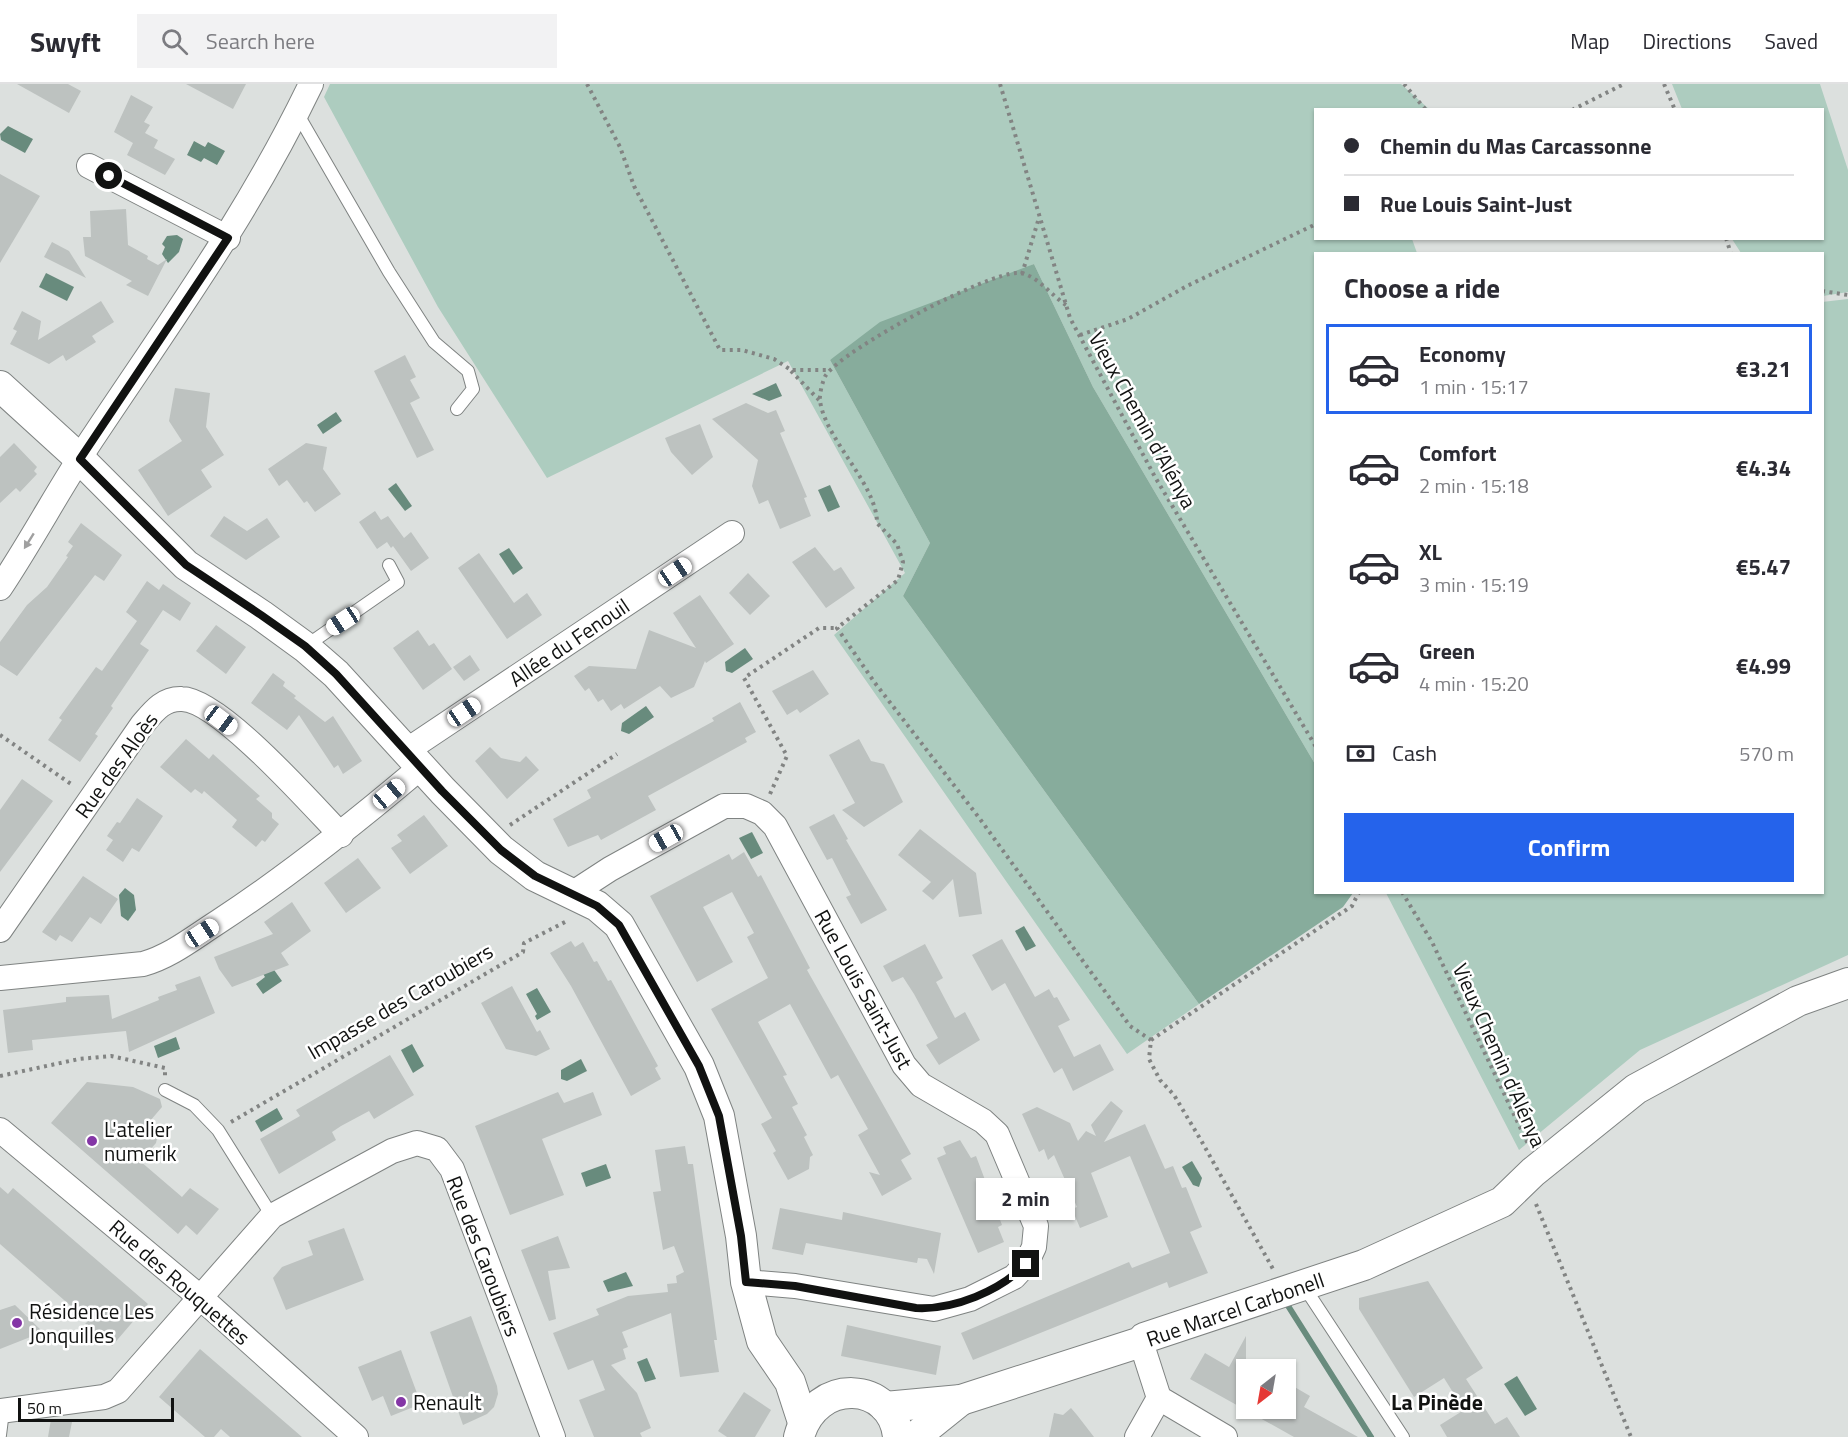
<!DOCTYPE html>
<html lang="en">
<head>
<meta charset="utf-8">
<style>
  :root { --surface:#fff; --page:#f2f2f3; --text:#2b2b33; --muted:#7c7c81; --line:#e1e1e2; --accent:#2563eb }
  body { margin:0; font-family:"Titillium Web",sans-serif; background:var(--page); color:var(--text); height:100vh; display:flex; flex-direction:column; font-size:22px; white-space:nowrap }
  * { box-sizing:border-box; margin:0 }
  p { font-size:20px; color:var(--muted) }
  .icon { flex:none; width:33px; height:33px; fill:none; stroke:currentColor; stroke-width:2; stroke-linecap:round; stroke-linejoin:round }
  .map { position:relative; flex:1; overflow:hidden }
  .details { position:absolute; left:1314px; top:168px; width:510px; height:642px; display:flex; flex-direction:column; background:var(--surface); border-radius:0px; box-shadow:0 2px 4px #0004 }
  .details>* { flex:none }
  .guide { position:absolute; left:1314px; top:24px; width:510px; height:132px; border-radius:0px; box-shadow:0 2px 4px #0004; display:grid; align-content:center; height:132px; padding:0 30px; background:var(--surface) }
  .needle { width:39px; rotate:211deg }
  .buttons { position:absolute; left:1236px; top:1275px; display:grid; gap:12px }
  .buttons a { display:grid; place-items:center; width:60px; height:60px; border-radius:0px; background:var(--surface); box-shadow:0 2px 4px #0004; font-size:30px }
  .scale { position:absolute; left:18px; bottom:15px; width:156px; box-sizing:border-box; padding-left:6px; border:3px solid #111211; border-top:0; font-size:16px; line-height:21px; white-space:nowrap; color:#111211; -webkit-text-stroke:4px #fff; paint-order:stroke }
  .end { position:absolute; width:27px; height:27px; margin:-14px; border:8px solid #111211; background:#fff; box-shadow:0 0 0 3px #fff }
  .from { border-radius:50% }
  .bubble { position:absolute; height:42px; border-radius:0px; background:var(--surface); box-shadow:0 2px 4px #0004; font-size:20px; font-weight:700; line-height:42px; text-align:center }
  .car { position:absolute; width:18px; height:36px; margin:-18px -9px; border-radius:8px; box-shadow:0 0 4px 2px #0007; background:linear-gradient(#fff 24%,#345 0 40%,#fff 0 76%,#345 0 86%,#fff 0) }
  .guide b { display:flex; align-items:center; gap:21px; height:57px; font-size:22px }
  .guide b+b { border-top:2px solid var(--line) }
  .guide i { width:15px; height:15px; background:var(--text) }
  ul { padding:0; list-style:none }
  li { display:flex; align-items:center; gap:18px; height:90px; margin:0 12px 9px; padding:0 18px; border:3px solid transparent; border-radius:0px }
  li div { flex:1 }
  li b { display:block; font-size:22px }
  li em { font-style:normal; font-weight:700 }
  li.current { border-color:var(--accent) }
  li>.icon { width:54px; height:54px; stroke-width:1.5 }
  h2 { padding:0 30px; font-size:27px; line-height:72px }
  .pay { display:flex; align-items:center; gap:15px; height:66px; padding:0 30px; font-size:22px }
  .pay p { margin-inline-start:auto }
  .action { display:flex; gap:12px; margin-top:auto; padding:12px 30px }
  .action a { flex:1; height:69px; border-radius:0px; background:var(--accent); color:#fff; font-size:24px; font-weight:700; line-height:69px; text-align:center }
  header { display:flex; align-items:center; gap:36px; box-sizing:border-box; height:84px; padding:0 30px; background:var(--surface); border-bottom:2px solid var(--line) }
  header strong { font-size:28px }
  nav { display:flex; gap:33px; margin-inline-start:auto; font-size:21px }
  .search { width:420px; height:54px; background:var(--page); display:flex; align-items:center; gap:15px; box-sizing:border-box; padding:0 21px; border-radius:0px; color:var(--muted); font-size:22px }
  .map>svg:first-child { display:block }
</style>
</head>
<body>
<header>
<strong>Swyft</strong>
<div class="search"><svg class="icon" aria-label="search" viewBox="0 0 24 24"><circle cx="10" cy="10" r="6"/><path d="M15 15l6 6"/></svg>Search here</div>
<nav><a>Map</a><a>Directions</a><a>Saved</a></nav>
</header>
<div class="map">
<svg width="1848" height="1353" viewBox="0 0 1848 1353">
  <rect width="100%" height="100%" fill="#dce0de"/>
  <g fill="#adccbf">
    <path d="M330,0H1401L1429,25L1316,26V154L1412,155L1417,169L1316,170L1315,680L1093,303L1034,180L830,276L930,459L903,512L1199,920L1127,970L834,551L905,489L788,277L547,394L438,223L324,13Z"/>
    <path d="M1672,0H1820L1848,86V208L1823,212L1822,170L1741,169L1732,155L1822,154V26L1682,25Z"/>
    <path d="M1848,215V871L1640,966L1519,1066L1386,809L1822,808V218Z"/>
  </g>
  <path fill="#87ac9c" d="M1034,180L1093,303L1315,680L1316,808L1353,809L1343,823L1199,920L903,512L930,459L830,276L880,238Z"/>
  <g fill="#688b7d">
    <path d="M8,42L33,55L25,69L1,56L0,50Z"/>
    <path d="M194,57L205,63L208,58L225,67L217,81L204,74L201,78L187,71Z"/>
    <path d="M167,152L177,151L183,155L179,168L168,179L162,170L165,163L162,160Z"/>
    <path d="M46,189L74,203L67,217L39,203Z"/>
    <path d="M776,299L782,312L769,317L752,310Z"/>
    <path d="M336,328L342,337L323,350L317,341Z"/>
    <path d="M396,399L412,422L405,427L388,405Z"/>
    <path d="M830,401L840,423L828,428L818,406Z"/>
    <path d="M509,464L523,484L513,491L499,470Z"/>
    <path d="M745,564L753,575L732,589L726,587L725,578Z"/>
    <path d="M646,622L654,633L629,650L621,647L622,639Z"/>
    <path d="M752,748L763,769L751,775L739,754Z"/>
    <path d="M125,804L134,811L136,826L128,837L121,832L119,811Z"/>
    <path d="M1024,842L1036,862L1026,867L1015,847Z"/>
    <path d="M267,876L282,897L263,910L256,900L265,893L258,882Z"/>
    <path d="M537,904L551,928L537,936L535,932L537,930L526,910Z"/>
    <path d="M176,953L180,965L158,974L154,962Z"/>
    <path d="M412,960L424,982L413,989L401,966Z"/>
    <path d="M581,975L587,987L567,997L561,995V986Z"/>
    <path d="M277,1024L283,1035L261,1048L255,1037Z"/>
    <path d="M1192,1077L1202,1094L1199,1103L1193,1101L1182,1083Z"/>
    <path d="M606,1080L611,1094L586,1103L581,1089Z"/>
    <path d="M626,1188L633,1202L608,1208L603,1197Z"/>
    <path d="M647,1274L656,1295L645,1298L637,1278Z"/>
    <path d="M1517,1292L1537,1325L1525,1332L1504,1300Z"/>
  </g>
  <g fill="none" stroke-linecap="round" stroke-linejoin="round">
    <path stroke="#688b7d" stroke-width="6" d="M1285,1217L1371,1353"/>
  </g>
  <g fill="#bdc2c0">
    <path d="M17,0H68L81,7L69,29Z"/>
    <path d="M186,0H246L233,25Z"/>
    <path d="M131,11L153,23L144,38L150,41L145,49L158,56L154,64L175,75L165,91L127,71L133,59L114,48Z"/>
    <path d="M0,90L40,112L0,179Z"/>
    <path d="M126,125L128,161L148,172L147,175L158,181L167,175L148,212L126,201L132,197L85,172L83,153H91L90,127Z"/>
    <path d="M52,158L69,167L86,194L44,173Z"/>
    <path d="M101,217L114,238L92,252L96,258L66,277L63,271L49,280L10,260L17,247L13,245L22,227L41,237L38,256Z"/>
    <path d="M405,271L416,293L410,296L420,314L410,319L434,366L417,374L374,287Z"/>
    <path d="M175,304L210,309L206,343L224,371L201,386L212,403L168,432L138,386L182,357L169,337Z"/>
    <path d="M746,319L768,329L776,326L785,347L780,349L807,413L804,414L811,432L780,445L768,416L759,420L752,402L758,376L712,335Z"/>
    <path d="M700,340L713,373L692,391L671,368L665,354Z"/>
    <path d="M14,359L37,383L34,387L37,390L20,408L16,404L0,419V373Z"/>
    <path d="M306,359L327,363L323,385L341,410L315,428L307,417L304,419L287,396L279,402L268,385Z"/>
    <path d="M375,427L381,436L388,432L404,454L411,448L429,474L411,487L393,462L391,464L387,458L377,465L359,438Z"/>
    <path d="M224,432L247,447L267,434L280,453L246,476L210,452Z"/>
    <path d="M81,439L122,471L104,497L95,491L17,592L0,581V558L27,521L47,503L68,473L66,472L73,462L68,458Z"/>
    <path d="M815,463L834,487L841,483L855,504L826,524L792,478Z"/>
    <path d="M479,469L514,519L527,509L542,531L507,555L458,484Z"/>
    <path d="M748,489L770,512L750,531L729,509Z"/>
    <path d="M147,497L159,506L163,500L191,519L180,537L163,526L140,560L149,566L111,622L113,624L95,650L98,652L80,678L48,656L62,636L59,634L96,583L102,587L137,537L126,528Z"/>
    <path d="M700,511L734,560L706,579L705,577L694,603L671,614L660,602L624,625L621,620L611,627L603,615L598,618L589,604L585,607L574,592L589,582L636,585L649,546L696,564L673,529Z"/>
    <path d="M216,541L246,563L226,590L196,567Z"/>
    <path d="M418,546L429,562L434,559L452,585L423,606L393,564Z"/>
    <path d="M470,571L480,586L464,597L453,583Z"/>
    <path d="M813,586L829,610L800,629L797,625L787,631L772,607Z"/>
    <path d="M273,589L285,598L283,602L296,612L294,614L325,638L333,632L362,677L343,690L338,681L334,684L299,631L287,646L251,619Z"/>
    <path d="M740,618L756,648L745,654L747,658L648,712L656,726L601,756L598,751L568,763L553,735L591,714L587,706L714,637L712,634Z"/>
    <path d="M186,655L209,675L213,670L260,712L256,715L272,729V734L279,740L265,758L262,756L256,763L232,743L237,736L204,707L202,710L195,705L191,709L160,683Z"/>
    <path d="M859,655L871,677L884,680L903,718L864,743L842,726L855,719L829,671Z"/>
    <path d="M490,663L501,674L520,678L526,672L539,686L507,715L475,677Z"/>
    <path d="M22,695L53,717L0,788V726Z"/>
    <path d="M137,714L163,732L139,768L132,764L123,778L106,766L113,756L107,752L117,738L120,739Z"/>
    <path d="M834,730L848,755L846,756L887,826L861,840L846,813L851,811L832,774L827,776L809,743Z"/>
    <path d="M424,731L448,762L410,790L391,764L402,757L397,751Z"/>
    <path d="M920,745L976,789L982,830L959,833L953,795L933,816L922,807L931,798L898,771Z"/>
    <path d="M744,768L758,793L761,791L810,884L807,886L911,1070L901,1076L912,1095L882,1112L869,1088L880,1091L858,1051L868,1045L838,991L831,995L790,920L758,938L787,991L783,992L798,1020L792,1023L807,1051L804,1053L813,1071L810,1073L809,1085L788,1096L773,1069L776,1067L761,1040L772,1034L711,925L768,894L747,853L754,849L732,808L703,823L733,878L697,898L650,812L729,770L732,776Z"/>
    <path d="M358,774L381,804L346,829L324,799Z"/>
    <path d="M83,792L118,815L101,840L90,833L72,858L60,851L56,857L42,848Z"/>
    <path d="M292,818L311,847L281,869L289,881L232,903L219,885L214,873L273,850L264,838Z"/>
    <path d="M1002,855L1035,913L1049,905L1054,914L1057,913L1070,936L1058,942L1074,973L1100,960L1114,986L1073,1007L1062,984L1054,989L1005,899L992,907L972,871Z"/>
    <path d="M571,857L575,863L583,858L594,878L597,877L608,897L611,896L658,982L655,984L661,995L631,1012L571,902L550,869Z"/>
    <path d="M925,860L943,894L936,898L955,934L965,928L980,956L939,981L926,961L938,954L914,910L903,893L892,898L883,882Z"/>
    <path d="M200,892L215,929L129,968L126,947L32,956L33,966L8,969L3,926L66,918V913L109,911L112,935L159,916L158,913L177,906L175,901Z"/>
    <path d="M512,902L537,948L540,946L550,965L536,972L506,965L481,919Z"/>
    <path d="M390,971L414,1011L374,1035L369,1027L341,1042L332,1048L336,1056L279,1090L260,1055L300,1032L296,1026Z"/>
    <path d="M87,998L133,1003L160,1015L162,1023L150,1037L159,1045L156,1059L140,1077L182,1113L190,1104L219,1125L197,1151L186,1141L178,1150L51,1039Z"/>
    <path d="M558,1008L564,1019L593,1008L602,1031L542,1055L564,1111L510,1131L475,1042Z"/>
    <path d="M1111,1017L1123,1027L1104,1058L1145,1040L1165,1085L1173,1082L1182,1104L1186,1103L1202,1143L1190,1148L1208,1189L1169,1204L1167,1198L973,1276L961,1249L1129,1178L1132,1184L1170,1169L1130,1072L1091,1089L1108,1133L1080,1144L1072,1125L1077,1123L1054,1071L1048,1076L1044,1065L1039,1068L1022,1030L1037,1023L1070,1039L1078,1057L1086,1047L1096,1052L1091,1041Z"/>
    <path d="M960,1056L971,1074L976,1072L1002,1141L998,1143L1004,1158L978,1169L937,1074L946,1070L943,1063Z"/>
    <path d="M685,1062L688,1080H693L717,1256H714L719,1288L680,1293L671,1229L622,1248L628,1263L623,1265L626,1275L611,1281L637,1309L651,1344L640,1349L642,1353H594L579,1316L605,1306L593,1276L568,1286L553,1249L599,1231L596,1225L628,1212L668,1208L667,1200L677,1199L676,1192L684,1188L674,1162L663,1166L653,1108L661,1107L655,1066Z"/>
    <path d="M0,1103L8,1110L13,1104L148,1220L112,1262L85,1240L88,1237L0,1160Z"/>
    <path d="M780,1124L842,1136L843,1128L941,1149L934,1190L927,1175L918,1174L917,1179L806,1159L803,1171L772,1165Z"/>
    <path d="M344,1144L364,1196L286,1226L273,1194L282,1183L313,1171L308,1157Z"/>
    <path d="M558,1152L570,1184L548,1187L556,1235L549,1237L521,1166Z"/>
    <path d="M1428,1197L1483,1284L1466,1295L1495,1340L1507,1333L1520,1353H1447L1440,1341L1464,1326L1444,1294L1414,1313L1359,1225V1214Z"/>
    <path d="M15,1221L43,1248L0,1265V1226Z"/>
    <path d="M471,1232L497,1302L498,1310L494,1323L487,1330L463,1341L430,1248Z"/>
    <path d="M847,1241L941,1262L936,1291L841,1272Z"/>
    <path d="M1246,1252V1324H1286V1298L1310,1312L1304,1323L1358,1353H1294L1190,1295L1205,1269L1229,1283Z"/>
    <path d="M200,1265L229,1290L302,1353H230L221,1345L214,1353H205L159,1313Z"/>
    <path d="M401,1266L421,1320L391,1332L383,1312L372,1317L358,1283Z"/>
    <path d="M744,1308L771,1326L755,1353H727L718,1347Z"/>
    <path d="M1071,1324L1077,1331L1094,1353H1049L1054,1329L1063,1331Z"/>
    <path d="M51,1335L72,1338L69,1353H48Z"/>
  </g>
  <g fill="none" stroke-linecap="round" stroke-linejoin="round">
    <g stroke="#7f8382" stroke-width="14">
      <g id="service">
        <path d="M297,29L389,188L434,258L468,287L473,305L457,325"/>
        <path d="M306,562L398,498L389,481"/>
        <path d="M165,1006L194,1021L218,1046L272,1132"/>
        <path d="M1303,1201L1403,1353"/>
        <path d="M0,1351L3,1327"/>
      </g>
    </g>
    <g stroke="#7f8382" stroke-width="26">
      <g id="minor">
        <path d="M89,82L228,154"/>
        <path d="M0,504C34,453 62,399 96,349C174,232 250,127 311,0"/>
        <path d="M406,667L732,449"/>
        <path d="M570,811L610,785L724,722H746L762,729L775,742L904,981L921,1001L983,1037L997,1050L1036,1142L1034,1163L1026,1180L1014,1193L970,1215L934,1225L795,1202L746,1198"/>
        <path d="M0,846L142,641C153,628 163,614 182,615C220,616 313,722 341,751"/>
        <path d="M0,894L143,880C171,872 193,854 218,838C290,791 356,738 421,683"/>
        <path d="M0,1046L201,1214L356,1353"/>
        <path d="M1141,1258L1159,1314L1225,1353"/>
        <path d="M0,1327L104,1313L118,1307L272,1132L392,1067L417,1059L437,1065L452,1085L553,1353"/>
        <path d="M1137,1353L1159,1314"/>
      </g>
    </g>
    <g stroke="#7f8382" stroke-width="32">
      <g id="tertiary">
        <path d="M0,302L80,375L186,481L261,531L305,563L336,590L443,707L501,766L535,792L597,822L619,841L699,982L719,1032L741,1152L746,1198L762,1257L790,1298L803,1338"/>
        <path d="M885,1323L961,1316L1141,1258L1144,1254L1364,1181L1502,1118L1533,1088L1636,1005L1798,917L1848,899"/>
        <path d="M799,1353C815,1292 893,1297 898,1353"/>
        <path d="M915,1353L961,1316"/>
      </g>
    </g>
    <g stroke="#828483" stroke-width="4" stroke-dasharray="3 4.5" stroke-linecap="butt">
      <path d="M587,0L620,63L634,102L720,266H742L774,275L791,286H831"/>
      <path d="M1000,0L1070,234L1155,393L1316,663"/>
      <path d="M1404,0L1426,26"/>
      <path d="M1664,0L1675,26"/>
      <path d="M1572,26L1624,0"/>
      <path d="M1726,154L1731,170"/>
      <path d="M1022,190L1038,137"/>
      <path d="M1822,207L1848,211"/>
      <path d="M1066,221C1052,212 1035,189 1018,189C987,188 844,265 826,291C823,295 819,311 820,317C826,357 877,400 877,439L897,460L903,478L898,496L837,544L875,599L980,735L1130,942L1151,956L1149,975L1160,996L1174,1011L1202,1058L1273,1185"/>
      <path d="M1080,251L1128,235L1187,202L1316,140"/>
      <path d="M791,287L819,316"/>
      <path d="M0,651L74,702"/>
      <path d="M770,710L787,672L744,594L819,544H837"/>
      <path d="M510,741L617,670"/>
      <path d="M1402,808L1432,858L1528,1060"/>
      <path d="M1151,956L1352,822L1359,808"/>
      <path d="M0,992L79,975L111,972L165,984V992"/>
      <path d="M231,1038L523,868L524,859L569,836"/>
      <path d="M1536,1120L1631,1353"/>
    </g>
    <use href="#service" stroke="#fff" stroke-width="12"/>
    <use href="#minor" stroke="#fff" stroke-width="24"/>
    <use href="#tertiary" stroke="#fff" stroke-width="30"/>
  </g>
  <defs><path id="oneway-solid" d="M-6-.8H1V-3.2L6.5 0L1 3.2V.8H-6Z" transform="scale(1.5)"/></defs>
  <use fill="#a0a0a0" href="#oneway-solid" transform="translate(29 457) rotate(122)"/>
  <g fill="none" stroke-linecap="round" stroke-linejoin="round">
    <path stroke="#111211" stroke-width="8" d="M109,92L228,154L80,375L186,481L261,531L305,562L336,590L442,707L501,766L535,792L597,822L619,841L699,982L719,1032L741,1152L746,1198L795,1202L916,1224C954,1226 1000,1207 1026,1180"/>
  </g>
  <g fill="#8436a6" stroke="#fff" stroke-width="2">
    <circle cx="92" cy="1057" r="6"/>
    <circle cx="17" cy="1239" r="6"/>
    <circle cx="401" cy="1318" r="6"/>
  </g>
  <g text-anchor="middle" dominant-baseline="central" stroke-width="5" stroke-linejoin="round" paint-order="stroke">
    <g font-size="21" fill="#111211" stroke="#fff">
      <text transform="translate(1143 336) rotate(61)">Vieux Chemin d’Alénya</text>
      <text transform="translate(569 558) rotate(-34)">Allée du Fenouil</text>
      <text transform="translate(116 681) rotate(-54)">Rue des Aloès</text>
      <text transform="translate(864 905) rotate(61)">Rue Louis Saint-Just</text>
      <text transform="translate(400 917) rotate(-30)">Impasse des Caroubiers</text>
      <text transform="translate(1500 971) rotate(66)">Vieux Chemin d’Alénya</text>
      <text transform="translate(484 1172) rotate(69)">Rue des Caroubiers</text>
      <text transform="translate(180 1198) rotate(41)">Rue des Rouquettes</text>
      <text transform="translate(1235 1225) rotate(-19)">Rue Marcel Carbonell</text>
    </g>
    <g font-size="21" fill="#111211" stroke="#fff" text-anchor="start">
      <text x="104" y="1045">L'atelier<tspan x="104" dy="24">numerik</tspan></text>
      <text x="29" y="1227">Résidence Les<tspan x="29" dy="24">Jonquilles</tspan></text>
      <text x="413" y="1318">Renault</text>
    </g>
    <g font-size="22" font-weight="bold" fill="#111211" stroke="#fff">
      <text x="1437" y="1318">La Pinède</text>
    </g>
  </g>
</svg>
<div class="buttons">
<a><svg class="needle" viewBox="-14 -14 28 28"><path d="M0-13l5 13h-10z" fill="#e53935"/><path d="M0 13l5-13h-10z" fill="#7c7c81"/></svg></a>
</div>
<div class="scale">50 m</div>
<i class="end from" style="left:109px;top:92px"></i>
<i class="end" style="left:1026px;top:1180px"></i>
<div class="bubble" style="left:976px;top:1094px;width:99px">2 min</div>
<i class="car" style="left:675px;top:488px;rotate:56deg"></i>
<i class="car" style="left:343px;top:537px;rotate:237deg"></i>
<i class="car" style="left:464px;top:628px;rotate:56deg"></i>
<i class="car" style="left:221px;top:636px;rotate:127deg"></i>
<i class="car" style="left:389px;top:710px;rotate:50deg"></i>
<i class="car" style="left:666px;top:754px;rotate:241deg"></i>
<i class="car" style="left:202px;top:849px;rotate:57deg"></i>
<div class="guide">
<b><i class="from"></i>Chemin du Mas Carcassonne</b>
<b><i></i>Rue Louis Saint-Just</b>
</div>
<section class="details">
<h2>Choose a ride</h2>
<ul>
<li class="current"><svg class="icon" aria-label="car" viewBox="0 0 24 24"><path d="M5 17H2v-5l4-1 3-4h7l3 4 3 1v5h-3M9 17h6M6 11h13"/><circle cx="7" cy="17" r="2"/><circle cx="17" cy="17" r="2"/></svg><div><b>Economy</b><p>1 min · 15:17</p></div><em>€3.21</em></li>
<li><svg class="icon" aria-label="car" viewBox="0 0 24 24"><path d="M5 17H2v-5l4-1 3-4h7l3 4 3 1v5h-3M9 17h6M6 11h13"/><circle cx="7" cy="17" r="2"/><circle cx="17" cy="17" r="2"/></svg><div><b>Comfort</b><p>2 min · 15:18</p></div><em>€4.34</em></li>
<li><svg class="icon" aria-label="car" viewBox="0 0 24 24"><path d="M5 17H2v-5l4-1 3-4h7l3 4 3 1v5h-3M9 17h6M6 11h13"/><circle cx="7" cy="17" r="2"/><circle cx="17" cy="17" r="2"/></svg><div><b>XL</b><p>3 min · 15:19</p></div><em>€5.47</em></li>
<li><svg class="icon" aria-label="car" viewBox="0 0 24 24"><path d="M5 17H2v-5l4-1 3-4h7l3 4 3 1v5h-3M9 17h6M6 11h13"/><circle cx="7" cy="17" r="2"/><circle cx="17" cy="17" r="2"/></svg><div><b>Green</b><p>4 min · 15:20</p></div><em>€4.99</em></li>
</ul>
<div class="pay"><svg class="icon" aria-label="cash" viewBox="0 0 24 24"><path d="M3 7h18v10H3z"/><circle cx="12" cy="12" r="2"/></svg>Cash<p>570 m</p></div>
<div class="action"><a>Confirm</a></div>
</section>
</div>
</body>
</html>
